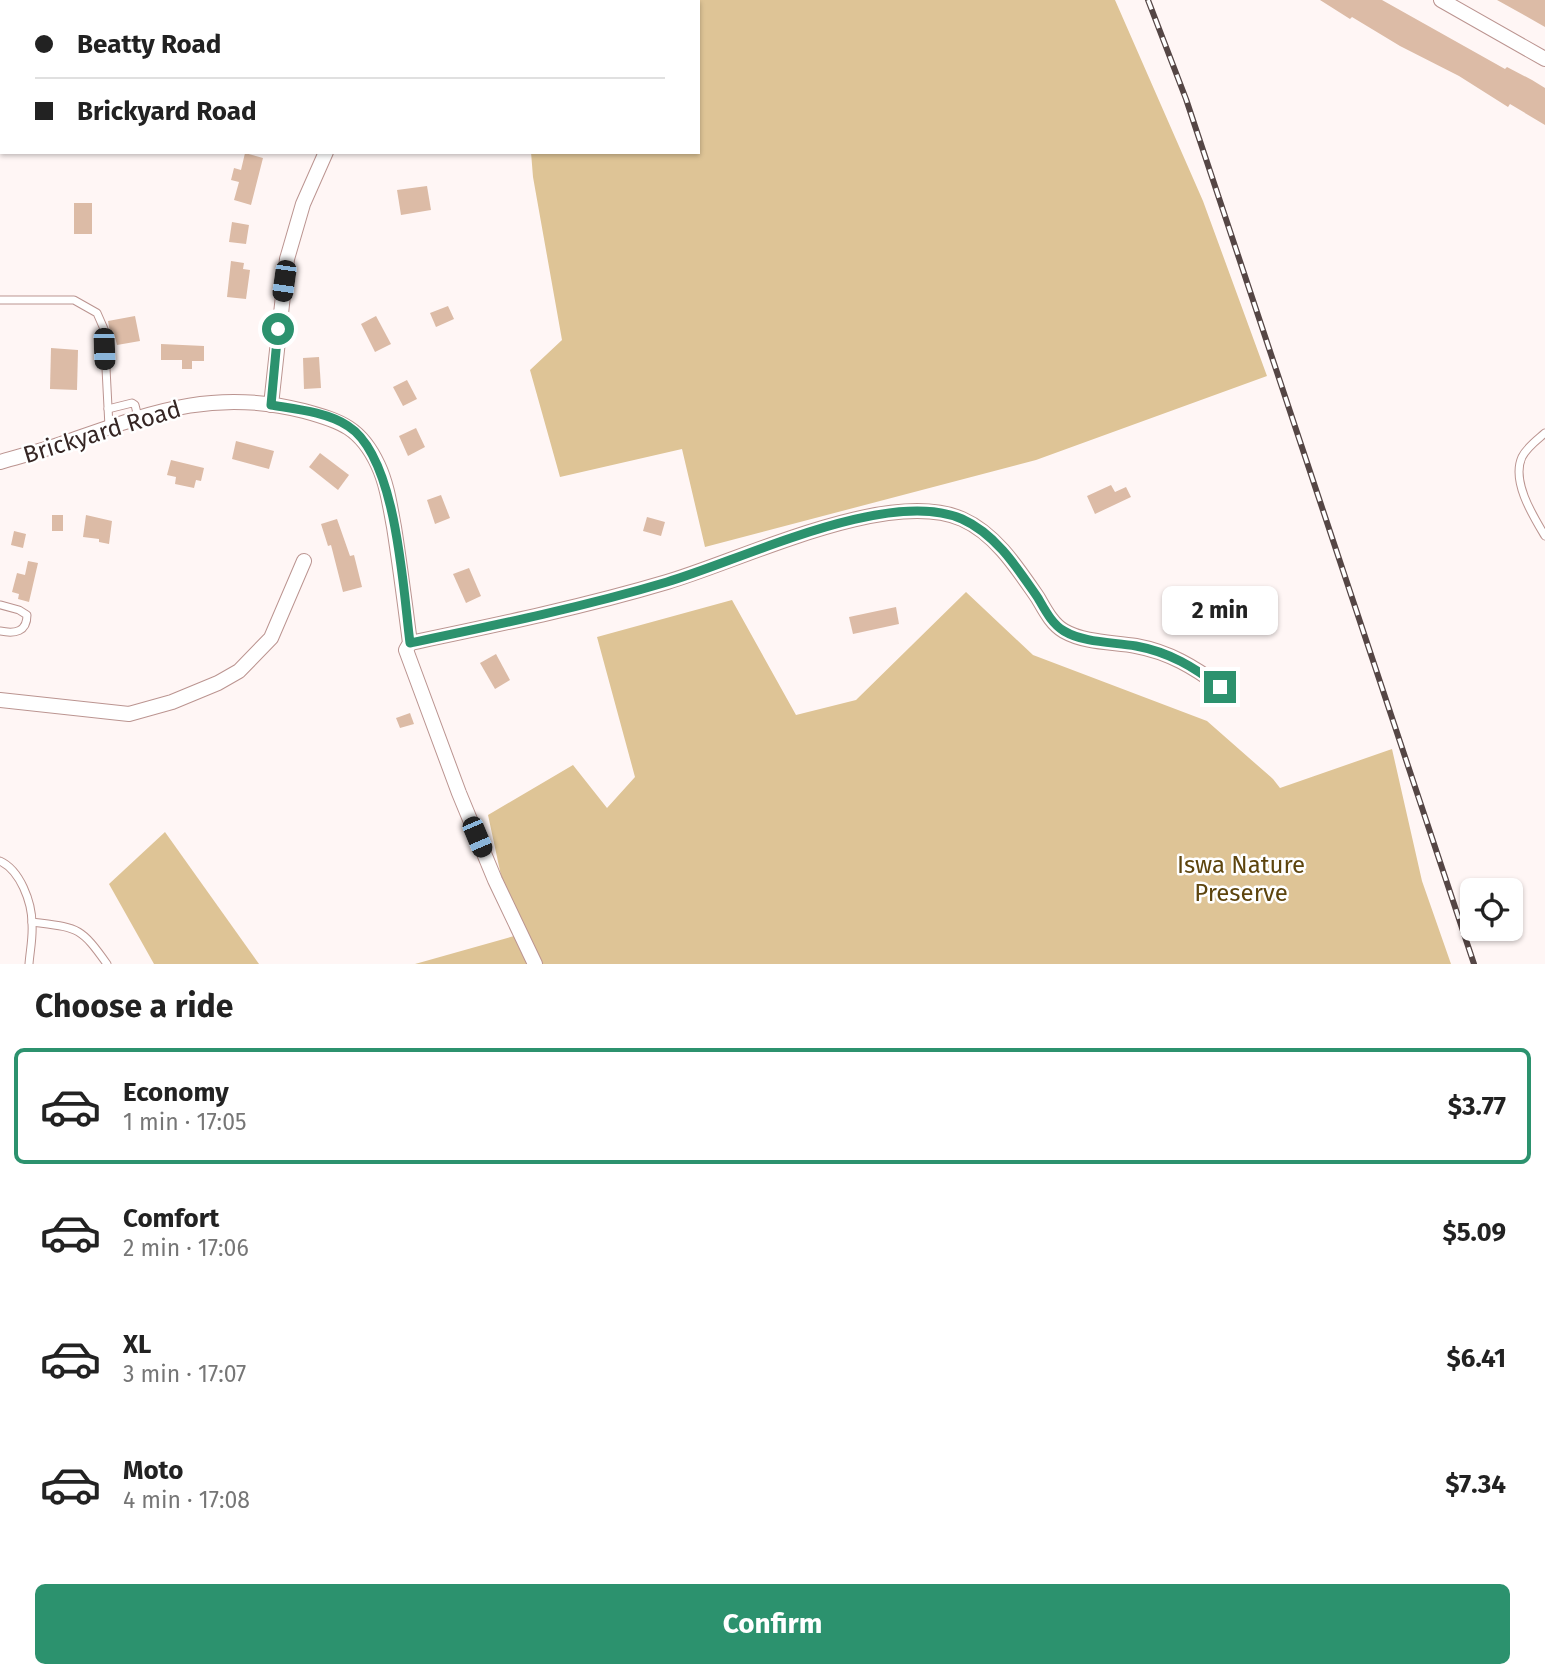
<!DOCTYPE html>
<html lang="en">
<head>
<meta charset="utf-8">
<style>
  :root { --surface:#fff; --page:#f2f2f2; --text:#222; --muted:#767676; --line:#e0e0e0; --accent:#2c926e }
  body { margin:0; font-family:"Fira Sans",sans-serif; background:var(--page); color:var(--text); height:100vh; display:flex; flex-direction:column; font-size:26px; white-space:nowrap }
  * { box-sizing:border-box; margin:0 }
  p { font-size:23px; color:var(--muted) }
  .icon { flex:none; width:38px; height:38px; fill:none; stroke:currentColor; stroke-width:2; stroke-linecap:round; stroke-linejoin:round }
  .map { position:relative; height:964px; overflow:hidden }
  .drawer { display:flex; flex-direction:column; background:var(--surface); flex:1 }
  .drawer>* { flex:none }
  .banner { position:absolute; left:0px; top:0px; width:700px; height:154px; box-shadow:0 2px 5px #0004; display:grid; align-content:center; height:154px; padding:0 35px; background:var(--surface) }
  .buttons { position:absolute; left:1460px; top:878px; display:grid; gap:14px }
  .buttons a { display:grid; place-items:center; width:63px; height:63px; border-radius:10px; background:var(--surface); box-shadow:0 2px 5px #0004; font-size:35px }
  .end { position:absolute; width:32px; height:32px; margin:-16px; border:9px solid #2c926e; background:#fff; box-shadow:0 0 0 4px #fff }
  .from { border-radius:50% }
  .bubble { position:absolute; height:49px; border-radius:10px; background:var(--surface); box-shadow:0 2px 5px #0004; font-size:23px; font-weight:700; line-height:49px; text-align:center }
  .car { position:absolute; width:21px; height:42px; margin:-21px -10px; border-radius:9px; box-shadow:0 0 5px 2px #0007; background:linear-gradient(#222 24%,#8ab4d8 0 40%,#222 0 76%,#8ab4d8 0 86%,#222 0) }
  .banner b { display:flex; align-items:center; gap:24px; height:66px; font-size:26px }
  .banner b+b { border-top:2px solid var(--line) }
  .banner i { width:18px; height:18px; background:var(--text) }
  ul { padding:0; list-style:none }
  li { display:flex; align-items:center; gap:21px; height:116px; margin:0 14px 10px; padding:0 21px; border:4px solid transparent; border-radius:10px }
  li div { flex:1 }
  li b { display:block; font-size:26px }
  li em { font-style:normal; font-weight:700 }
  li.active { border-color:var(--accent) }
  li>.icon { width:63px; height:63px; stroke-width:1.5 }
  h2 { padding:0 35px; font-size:32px; line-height:84px }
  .action { display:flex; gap:14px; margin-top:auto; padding:14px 35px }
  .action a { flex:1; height:80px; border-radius:10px; background:var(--accent); color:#fff; font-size:28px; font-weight:700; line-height:80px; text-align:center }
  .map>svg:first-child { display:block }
</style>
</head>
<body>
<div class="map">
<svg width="1545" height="964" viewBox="0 0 1545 964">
  <rect width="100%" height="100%" fill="#fff6f5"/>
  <g fill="#dec496">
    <path d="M304,0H434V2H307Z"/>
    <path d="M516,0H1115L1203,201L1267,376L1036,460L705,547L682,449L560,477L530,370L562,340L533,177L531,152H698V2H512Z"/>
    <path d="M966,592L1033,655L1207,721L1273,779L1280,788L1392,749L1422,881L1451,964H415L514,936L488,815L573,765L607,808L635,777L597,637L732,600L796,715L856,700Z"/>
    <path d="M165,832L259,964H154L109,884Z"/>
  </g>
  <g fill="#dcbba6">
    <path d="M1320,0H1382L1505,69L1507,67L1532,80L1545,88V125L1510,104L1508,107L1459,76L1400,46L1352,17L1350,19Z"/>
    <path d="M1497,0H1545V27L1524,15Z"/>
    <path d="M245,153L263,158L251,205L234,200L239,182L231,180L234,168L241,170Z"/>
    <path d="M427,186L431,210L401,215L397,190Z"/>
    <rect x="74" y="203" width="18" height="31"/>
    <path d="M232,222L249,225L246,244L229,242Z"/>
    <path d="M231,261L244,263L243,269L250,270L246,299L227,297Z"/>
    <path d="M448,306L454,319L436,327L430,313Z"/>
    <path d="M135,316L140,341L117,345L115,337L111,338L108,321Z"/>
    <path d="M376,316L391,344L375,352L361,324Z"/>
    <path d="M161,344L204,346V361H192V369H182V360H161Z"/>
    <path d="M51,348L78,350L77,390L50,389Z"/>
    <path d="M319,357L321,388L304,389L303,358Z"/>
    <path d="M407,380L417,399L403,406L393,387Z"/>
    <path d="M416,428L425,447L408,456L399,436Z"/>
    <path d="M236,441L274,451L269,469L232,459Z"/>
    <path d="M320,453L349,475L338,490L309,467Z"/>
    <path d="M171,460L204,468L201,481L196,480L194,488L175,484L176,477L167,475Z"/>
    <path d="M1111,485L1115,492L1126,487L1131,497L1095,514L1087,496Z"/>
    <path d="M441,495L450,518L435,524L427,500Z"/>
    <rect x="52" y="515" width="11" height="16"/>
    <path d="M86,515L112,521L109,544L99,542V539L83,537Z"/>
    <path d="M647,517L665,522L661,536L643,531Z"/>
    <path d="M337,519L350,556L354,555L362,587L343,592L331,545L328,546L321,524Z"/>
    <path d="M14,531L26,534L23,548L11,545Z"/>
    <path d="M28,561L38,563L29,602L18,599L19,594L12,592L17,573L25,575Z"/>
    <path d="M469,568L481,596L466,603L453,574Z"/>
    <path d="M896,607L899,624L853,634L849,617Z"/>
    <path d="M496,654L510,680L495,689L480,663Z"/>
    <path d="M410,713L414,724L400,728L396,718Z"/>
  </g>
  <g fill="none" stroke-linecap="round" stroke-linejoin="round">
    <g stroke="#bb9490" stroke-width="9">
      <g id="lane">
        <path d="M0,101L2,102"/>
        <path d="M0,300H74L97,313L104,329L109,427"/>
        <path d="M108,409L132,403L135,405L138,417"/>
        <path d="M1545,433C1537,440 1527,447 1522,457C1511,481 1533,516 1545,536"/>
        <path d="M0,631C15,634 27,632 27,615L19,610L1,605"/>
        <path d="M0,861C20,870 32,902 32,924C33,937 30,951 29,964"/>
        <path d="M32,922C78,928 80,926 107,964"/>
      </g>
    </g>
    <g stroke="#bb9490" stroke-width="16">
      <g id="street">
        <path d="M1441,0L1545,59"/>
        <path d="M474,2L478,0"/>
        <path d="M271,405L287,259L303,204L326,152"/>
        <path d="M0,462C20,456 41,451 61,444C148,414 211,387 304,411C341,421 361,428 378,465C387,484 390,506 394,527C400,565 405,604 410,643L406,650L459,793L495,880L535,964"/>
        <path d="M410,643C496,625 583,607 667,582C742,560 888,487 962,519C996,534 1018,569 1038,598C1045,610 1052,624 1064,631C1085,643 1113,642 1136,646C1169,652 1194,667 1221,687"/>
        <path d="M0,700L129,714L172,702L218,683L239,671L271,638L304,561"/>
      </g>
    </g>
    <use href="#lane" stroke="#fff" stroke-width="7"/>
    <use href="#street" stroke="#fff" stroke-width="14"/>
    <g stroke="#554645" stroke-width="6">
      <path id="rail" d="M1148,0L1186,99L1474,964"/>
    </g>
    <use href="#rail" stroke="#fff" stroke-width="3.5" stroke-dasharray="10" stroke-linecap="butt"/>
  </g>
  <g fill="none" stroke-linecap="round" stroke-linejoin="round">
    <path stroke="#2c926e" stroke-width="9" d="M278,329L271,405C295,409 327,412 348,426C397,457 403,589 410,643C496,625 583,607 667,582C742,560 888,487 962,519C996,534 1018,569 1038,598C1045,610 1052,624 1064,631C1084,643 1113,642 1136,646C1169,652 1194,667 1220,687"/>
  </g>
  <g text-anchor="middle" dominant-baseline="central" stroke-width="5" stroke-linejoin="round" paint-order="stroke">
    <g font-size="24" fill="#352624" stroke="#fff">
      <text transform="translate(102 432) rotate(-17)">Brickyard Road</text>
    </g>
    <g font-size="24" fill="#5d440d" stroke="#fff">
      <text x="1241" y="865">Iswa Nature<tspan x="1241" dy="28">Preserve</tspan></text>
    </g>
  </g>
</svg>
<div class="buttons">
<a><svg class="icon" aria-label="locate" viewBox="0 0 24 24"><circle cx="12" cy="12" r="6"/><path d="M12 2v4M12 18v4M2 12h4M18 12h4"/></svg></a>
</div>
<i class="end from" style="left:278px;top:329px"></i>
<i class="end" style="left:1220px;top:687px"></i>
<div class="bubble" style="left:1162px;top:586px;width:116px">2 min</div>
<i class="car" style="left:284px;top:281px;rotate:188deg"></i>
<i class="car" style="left:104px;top:349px;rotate:178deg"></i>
<i class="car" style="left:477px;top:837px;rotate:157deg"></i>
<div class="banner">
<b><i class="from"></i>Beatty Road</b>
<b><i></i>Brickyard Road</b>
</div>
</div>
<section class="drawer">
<h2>Choose a ride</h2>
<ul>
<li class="active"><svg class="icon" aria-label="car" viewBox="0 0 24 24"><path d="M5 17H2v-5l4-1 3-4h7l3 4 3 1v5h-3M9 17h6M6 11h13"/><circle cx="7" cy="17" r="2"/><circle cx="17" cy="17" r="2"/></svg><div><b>Economy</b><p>1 min · 17:05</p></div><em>$3.77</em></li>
<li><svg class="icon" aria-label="car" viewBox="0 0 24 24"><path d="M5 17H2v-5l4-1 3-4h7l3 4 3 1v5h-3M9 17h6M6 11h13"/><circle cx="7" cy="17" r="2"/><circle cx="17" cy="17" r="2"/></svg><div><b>Comfort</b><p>2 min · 17:06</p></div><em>$5.09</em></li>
<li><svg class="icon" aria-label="car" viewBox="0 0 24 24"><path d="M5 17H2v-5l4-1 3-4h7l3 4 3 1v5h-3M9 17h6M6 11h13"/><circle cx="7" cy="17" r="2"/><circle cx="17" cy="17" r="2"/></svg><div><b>XL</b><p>3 min · 17:07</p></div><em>$6.41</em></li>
<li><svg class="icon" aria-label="car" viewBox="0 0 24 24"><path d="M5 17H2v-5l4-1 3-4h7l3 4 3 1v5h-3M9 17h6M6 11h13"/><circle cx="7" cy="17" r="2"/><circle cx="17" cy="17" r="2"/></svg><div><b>Moto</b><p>4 min · 17:08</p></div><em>$7.34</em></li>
</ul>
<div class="action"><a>Confirm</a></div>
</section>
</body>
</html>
